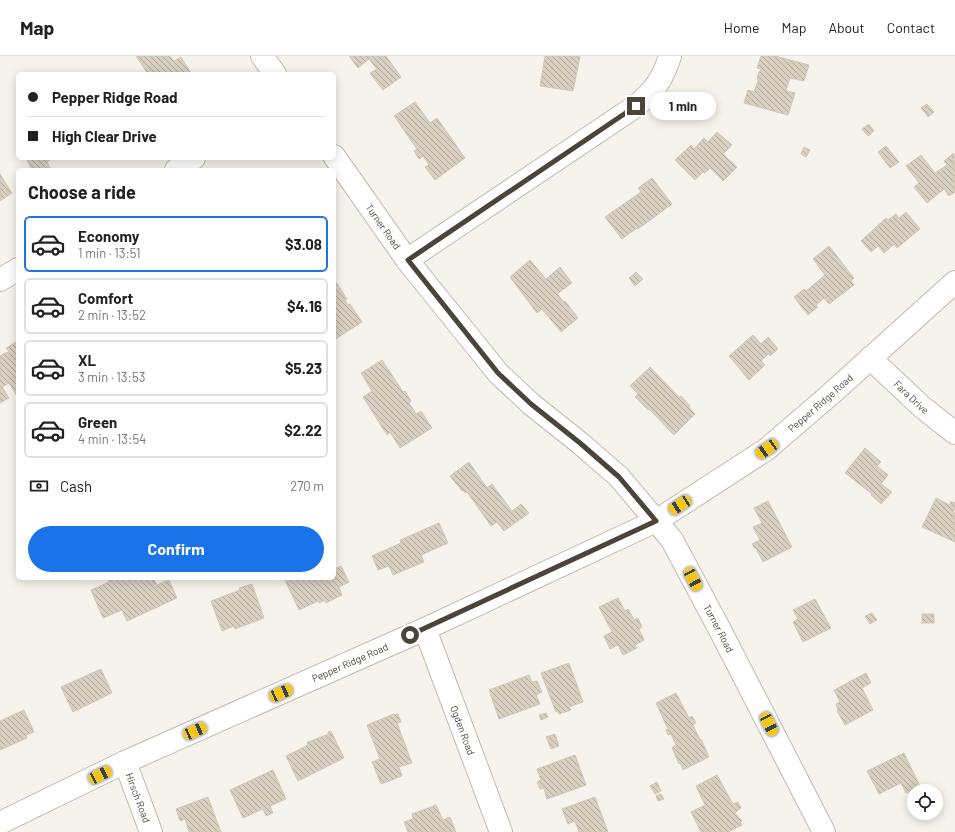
<!DOCTYPE html>
<html lang="en">
<head>
<meta charset="utf-8">
<style>
  :root { --surface:#fff; --page:#f6f6f6; --text:#222; --muted:#767676; --line:#e0e0e0; --accent:#1a73e8 }
  body { margin:0; font-family:Barlow,sans-serif; background:var(--page); color:var(--text); height:100vh; display:flex; flex-direction:column; font-size:15px; white-space:nowrap }
  * { box-sizing:border-box; margin:0 }
  p { font-size:13px; color:var(--muted) }
  .icon { flex:none; width:22px; height:22px; fill:none; stroke:currentColor; stroke-width:2; stroke-linecap:round; stroke-linejoin:round }
  .map { position:relative; flex:1; overflow:hidden }
  .drawer { position:absolute; left:16px; top:112px; width:320px; height:412px; display:flex; flex-direction:column; background:var(--surface); border-radius:6px; box-shadow:0 2px 10px #0003 }
  .drawer>* { flex:none }
  .top-card { position:absolute; left:16px; top:16px; width:320px; height:88px; border-radius:6px; box-shadow:0 2px 10px #0003; display:grid; align-content:center; height:88px; padding:0 12px; background:var(--surface) }
  .fabs { position:absolute; left:907px; top:728px; display:grid; gap:8px }
  .fabs a { display:grid; place-items:center; width:36px; height:36px; border-radius:50%; background:var(--surface); box-shadow:0 2px 10px #0003; font-size:20px }
  .end { position:absolute; width:18px; height:18px; margin:-9px; border:5px solid #4b4439; background:#fff; box-shadow:0 0 0 2px #fff }
  .from { border-radius:50% }
  .bubble { position:absolute; height:28px; border-radius:14px; background:var(--surface); box-shadow:0 2px 10px #0003; font-size:13px; font-weight:700; line-height:28px; text-align:center }
  .car { position:absolute; width:12px; height:24px; margin:-12px -6px; border-radius:5px; box-shadow:0 0 3px 1px #0007; background:linear-gradient(#f5c518 24%,#345 0 40%,#f5c518 0 76%,#345 0 86%,#f5c518 0) }
  .top-card b { display:flex; align-items:center; gap:14px; height:38px; font-size:15px }
  .top-card b+b { border-top:1px solid var(--line) }
  .top-card i { width:10px; height:10px; background:var(--text) }
  ul { padding:0; list-style:none }
  li { display:flex; align-items:center; gap:12px; height:56px; margin:0 8px 6px; padding:0 4px; border:2px solid var(--line); border-radius:6px }
  li div { flex:1 }
  li b { display:block; font-size:15px }
  li em { font-style:normal; font-weight:700 }
  li.on { border-color:var(--accent) }
  li>.icon { width:36px; height:36px; stroke-width:1.5 }
  h2 { padding:0 12px; font-size:18px; line-height:48px }
  .pay { display:flex; align-items:center; gap:10px; height:44px; padding:0 12px; font-size:15px }
  .pay p { margin-inline-start:auto }
  .button { display:flex; gap:8px; margin-top:auto; padding:8px 12px }
  .button a { flex:1; height:46px; border-radius:24px; background:var(--accent); color:#fff; font-size:16px; font-weight:700; line-height:46px; text-align:center }
  header { display:flex; align-items:center; gap:24px; box-sizing:border-box; height:56px; padding:0 20px; background:var(--surface); border-bottom:1px solid var(--line) }
  header strong { font-size:19px }
  nav { display:flex; gap:22px; margin-inline-start:auto; font-size:14px }
  .map>svg:first-child { display:block }
</style>
</head>
<body>
<header>
<strong>Map</strong>
<nav><a>Home</a><a>Map</a><a>About</a><a>Contact</a></nav>
</header>
<div class="map">
<svg width="955" height="776" viewBox="0 0 955 776">
  <defs>
    <pattern id="building-back-hatch" width="6" height="6" patternUnits="userSpaceOnUse"><rect width="6" height="6" fill="#d8cfc1"/><path d="M-1 5l2 2M0 0l6 6M5-1l2 2" fill="none" stroke="#b1aa9e"/></pattern>
  </defs>
  <rect width="100%" height="100%" fill="#f6f3ec"/>
  <g fill="url(#building-back-hatch)" stroke="#d3c7b4">
    <path d="M136,0H170L174,5L181,1L191,17L189,18H148Z"/>
    <path d="M349,0H386L401,21L383,34L370,17L377,13L369,3L358,12Z"/>
    <path d="M545,0H579L580,1L573,35L540,30Z"/>
    <path d="M761,0H775L809,9L804,25L790,22L786,35L795,37L788,59L744,47L748,34L754,36L758,25L757,22L759,16L761,13L757,12Z"/>
    <path d="M415,46L430,67L437,62L465,102L435,124L425,111L429,109L423,100L419,103L414,95L417,93L394,60Z"/>
    <path d="M927,48L934,56L928,61L921,52Z"/>
    <path d="M869,68L874,75L868,80L862,73Z"/>
    <path d="M717,76L732,89L723,98L737,111L723,125L710,112L705,117L703,116L695,124L675,104L691,89L694,93L704,82L708,86Z"/>
    <path d="M886,90L899,106L890,112L878,96Z"/>
    <path d="M804,91L810,94L806,101L801,98Z"/>
    <path d="M954,97L955,136L949,140L944,133L927,147L914,131L919,127L906,110L921,99L935,117L947,109L944,105Z"/>
    <path d="M26,102H53L47,106L50,112L47,114H32Z"/>
    <path d="M0,118L12,137L0,145Z"/>
    <path d="M652,122L672,148L638,173L637,172L622,183L605,161L641,136L638,132Z"/>
    <path d="M906,156L920,173L897,192L894,188L884,197L878,190L871,196L861,185L886,162L888,164L896,158L899,162Z"/>
    <path d="M829,190L854,222L851,225L854,229L829,248L824,242L816,249L818,251L808,259L794,241L804,233L806,235L825,219L813,203Z"/>
    <path d="M530,204L546,223L560,211L572,227L557,238L564,246L565,245L578,262L561,276L542,253L537,257L510,221Z"/>
    <path d="M636,216L643,223L635,230L629,222Z"/>
    <path d="M334,223L347,243L345,244L348,249L350,248L362,266L334,284Z"/>
    <path d="M753,279L761,288L768,281L778,293L770,300L768,298L761,305L765,309L749,324L729,300Z"/>
    <path d="M18,285V339L17,340L9,327L2,331L9,342L0,347V300L7,296L8,297L9,296L6,292Z"/>
    <path d="M382,304L403,336L405,335L411,345L409,347L416,358L421,355L432,372L400,392L390,376L387,379L363,341L372,335L361,317Z"/>
    <path d="M650,311L680,342L681,340L690,350L689,351L695,358L674,379L649,353L648,354L635,341L638,338L630,330Z"/>
    <path d="M865,392L881,406L877,410L888,419L881,428L892,436L881,448L871,439L872,438L845,417Z"/>
    <path d="M469,406L487,432L492,428L512,455L521,448L529,457L504,475L497,466L491,470L467,436L465,437L463,434L462,435L450,420Z"/>
    <path d="M936,442L950,449L951,445L955,447V452L953,456L955,457V486L922,471Z"/>
    <path d="M768,445L792,491L763,506L756,492L755,493L752,488L760,484L753,471L762,467L754,452Z"/>
    <path d="M439,467L448,487L421,499L424,506L393,519L389,510L378,514L372,500L401,487L400,484Z"/>
    <path d="M341,510L349,526L339,531L342,539L326,547L325,544L319,547L318,545L299,554L284,522H334V513Z"/>
    <path d="M108,522H153L157,529L169,524L177,542L127,565L122,554L103,562L91,534L109,526Z"/>
    <path d="M252,528L264,562L235,573L234,570L222,575L211,545L240,534L239,532Z"/>
    <path d="M618,542L625,555L628,553L634,564L638,562L642,571L639,573L644,584L635,589L637,592L623,599L618,589L610,593L604,580L612,576L599,551Z"/>
    <path d="M815,543L831,572L803,586L793,566L798,563L793,554Z"/>
    <path d="M872,557L877,564L870,568L865,560Z"/>
    <rect x="922" y="558" width="12" height="9"/>
    <path d="M569,607L583,646L569,651L571,654L559,658L558,655L556,656L541,617Z"/>
    <path d="M101,613L112,637L73,656L61,631Z"/>
    <path d="M866,617L871,627L862,632L873,654L845,669L837,655L838,654L836,648L840,646L834,634Z"/>
    <path d="M529,619L532,626L537,625L542,636L536,639L540,648L499,663L489,634Z"/>
    <path d="M676,637L689,662L692,660L696,667L693,669L700,684L701,683L709,701L683,714L680,707L679,708L672,692L676,689L671,678L668,679L666,674L668,673L656,647Z"/>
    <path d="M24,654L34,676L26,679L27,682L0,694V665Z"/>
    <path d="M546,657L548,661L541,664L539,659Z"/>
    <path d="M394,658V659L398,658L401,666L397,667L412,707L399,711L402,720L381,728L372,706L380,703L367,669Z"/>
    <path d="M331,675L344,702L298,725L286,700L308,689L307,687L308,686L329,678L328,676Z"/>
    <path d="M555,678L559,690L551,693L546,681Z"/>
    <path d="M904,697L920,730L906,737L901,727L879,738L867,715Z"/>
    <path d="M575,699L586,729L547,743L544,732L540,733L537,726L541,724L537,713Z"/>
    <path d="M273,714L286,743L270,750L273,757L266,760L263,753L243,762L230,734Z"/>
    <path d="M717,719L733,748L738,746L741,752L735,757L742,765L740,766L742,769L728,776H701L691,756L705,749L696,730Z"/>
    <path d="M657,726L661,735L655,738L650,730Z"/>
    <path d="M661,738L664,743L658,745L656,740Z"/>
    <path d="M208,741L221,776H189L185,763L180,765L176,753Z"/>
    <path d="M595,741L608,776H579L575,765L568,768L562,753Z"/>
    <path d="M436,749L443,764L450,761L456,776H408L404,766L413,763L412,758Z"/>
  </g>
  <g fill="none" stroke-linecap="round" stroke-linejoin="round">
    <g stroke="#c2bbae" stroke-width="24">
      <g id="minor">
        <path d="M262,0L275,18"/>
        <path id="s1" d="M334,100L407,204L498,317L531,348L580,387L619,421L672,484L720,574L824,776"/>
        <path d="M176,114L194,102"/>
        <path d="M407,204L636,50C654,35 663,23 670,0"/>
        <path d="M0,224L18,213"/>
        <path id="s2" d="M870,302L922,351L955,377"/>
        <path id="s3" d="M425,573L501,776"/>
        <path id="s4" d="M125,706L151,776"/>
        <path id="s5" d="M0,767L125,706L425,573L656,465L767,393L832,337L955,226"/>
      </g>
    </g>
    <use href="#minor" stroke="#fff" stroke-width="22"/>
  </g>
  <g fill="none" stroke-linecap="round" stroke-linejoin="round">
    <path stroke="#4b4439" stroke-width="5" d="M410,579L656,465L619,421L580,387L531,348L498,317L408,204L636,50"/>
  </g>
  <g text-anchor="middle" dominant-baseline="central" stroke-width="3" stroke-linejoin="round" paint-order="stroke">
    <g font-size="10" fill="#4b4439" stroke="#fff">
      <text stroke="none"><textPath href="#s1" startOffset="86">Turner Road</textPath></text>
      <text stroke="none"><textPath href="#s2" startOffset="57">Fara Drive</textPath></text>
      <text stroke="none"><textPath href="#s5" startOffset="925">Pepper Ridge Road</textPath></text>
      <text stroke="none"><textPath href="#s1" startOffset="614">Turner Road</textPath></text>
      <text stroke="none"><textPath href="#s5" startOffset="385">Pepper Ridge Road</textPath></text>
      <text stroke="none"><textPath href="#s3" startOffset="108">Ogden Road</textPath></text>
      <text stroke="none"><textPath href="#s4" startOffset="38">Hirsch Road</textPath></text>
    </g>
  </g>
</svg>
<div class="fabs">
<a><svg class="icon" aria-label="locate" viewBox="0 0 24 24"><circle cx="12" cy="12" r="6"/><path d="M12 2v4M12 18v4M2 12h4M18 12h4"/></svg></a>
</div>
<i class="end from" style="left:410px;top:579px"></i>
<i class="end" style="left:636px;top:50px"></i>
<div class="bubble" style="left:650px;top:36px;width:66px">1 min</div>
<i class="car" style="left:767px;top:393px;rotate:236deg"></i>
<i class="car" style="left:680px;top:449px;rotate:237deg"></i>
<i class="car" style="left:693px;top:523px;rotate:152deg"></i>
<i class="car" style="left:281px;top:637px;rotate:66deg"></i>
<i class="car" style="left:769px;top:668px;rotate:153deg"></i>
<i class="car" style="left:195px;top:675px;rotate:66deg"></i>
<i class="car" style="left:100px;top:719px;rotate:64deg"></i>
<div class="top-card">
<b><i class="from"></i>Pepper Ridge Road</b>
<b><i></i>High Clear Drive</b>
</div>
<section class="drawer">
<h2>Choose a ride</h2>
<ul>
<li class="on"><svg class="icon" aria-label="car" viewBox="0 0 24 24"><path d="M5 17H2v-5l4-1 3-4h7l3 4 3 1v5h-3M9 17h6M6 11h13"/><circle cx="7" cy="17" r="2"/><circle cx="17" cy="17" r="2"/></svg><div><b>Economy</b><p>1 min · 13:51</p></div><em>$3.08</em></li>
<li><svg class="icon" aria-label="car" viewBox="0 0 24 24"><path d="M5 17H2v-5l4-1 3-4h7l3 4 3 1v5h-3M9 17h6M6 11h13"/><circle cx="7" cy="17" r="2"/><circle cx="17" cy="17" r="2"/></svg><div><b>Comfort</b><p>2 min · 13:52</p></div><em>$4.16</em></li>
<li><svg class="icon" aria-label="car" viewBox="0 0 24 24"><path d="M5 17H2v-5l4-1 3-4h7l3 4 3 1v5h-3M9 17h6M6 11h13"/><circle cx="7" cy="17" r="2"/><circle cx="17" cy="17" r="2"/></svg><div><b>XL</b><p>3 min · 13:53</p></div><em>$5.23</em></li>
<li><svg class="icon" aria-label="car" viewBox="0 0 24 24"><path d="M5 17H2v-5l4-1 3-4h7l3 4 3 1v5h-3M9 17h6M6 11h13"/><circle cx="7" cy="17" r="2"/><circle cx="17" cy="17" r="2"/></svg><div><b>Green</b><p>4 min · 13:54</p></div><em>$2.22</em></li>
</ul>
<div class="pay"><svg class="icon" aria-label="cash" viewBox="0 0 24 24"><path d="M3 7h18v10H3z"/><circle cx="12" cy="12" r="2"/></svg>Cash<p>270 m</p></div>
<div class="button"><a>Confirm</a></div>
</section>
</div>
</body>
</html>
